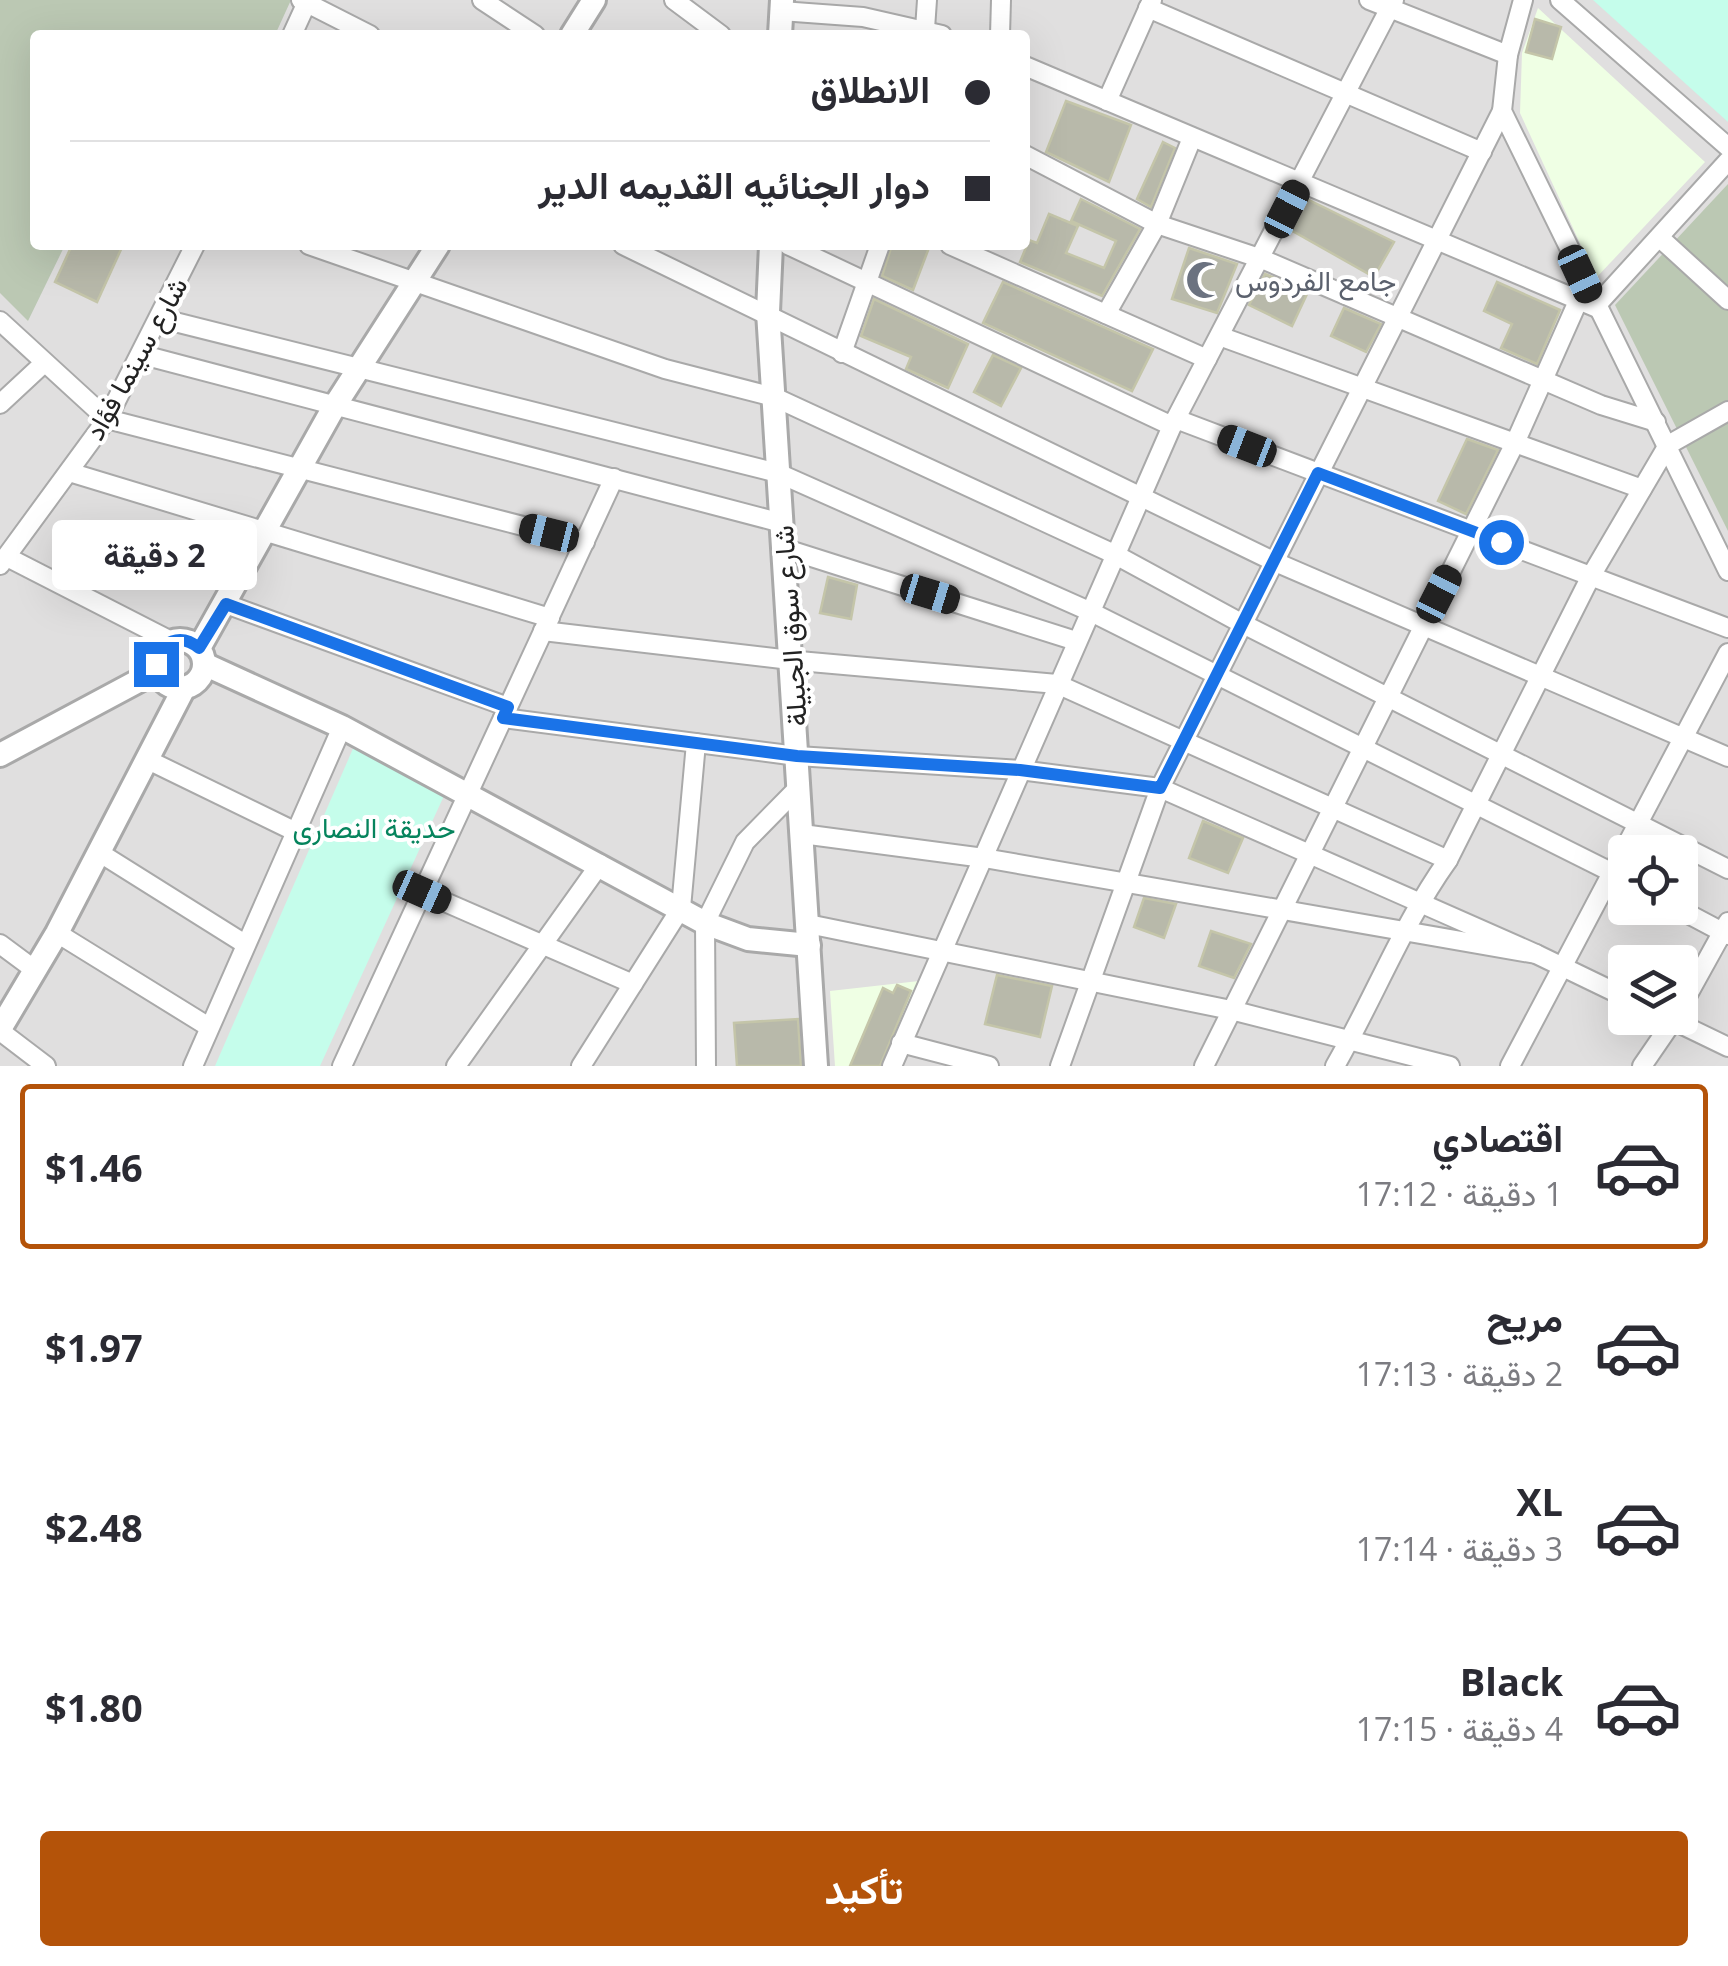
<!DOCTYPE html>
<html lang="ar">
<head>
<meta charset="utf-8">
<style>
  :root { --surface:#fff; --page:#f7f7f7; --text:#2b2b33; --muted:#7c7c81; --line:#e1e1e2; --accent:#b45309 }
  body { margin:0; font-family:"Open Sans",Vazirmatn,sans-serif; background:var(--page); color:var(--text); direction:rtl; height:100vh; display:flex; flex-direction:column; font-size:38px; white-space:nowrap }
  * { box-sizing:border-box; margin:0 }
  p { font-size:32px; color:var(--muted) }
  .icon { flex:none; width:55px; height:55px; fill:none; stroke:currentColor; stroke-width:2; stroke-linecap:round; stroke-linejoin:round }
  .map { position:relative; height:1066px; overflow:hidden; direction:ltr }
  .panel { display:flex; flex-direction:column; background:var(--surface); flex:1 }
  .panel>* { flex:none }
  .hud { position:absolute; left:30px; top:30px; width:1000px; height:220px; border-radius:10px; box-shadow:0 10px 40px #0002; direction:rtl; display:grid; align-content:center; height:220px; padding:0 40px; background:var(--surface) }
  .tools { position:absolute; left:1608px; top:835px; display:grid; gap:20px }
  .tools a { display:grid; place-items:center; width:90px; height:90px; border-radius:10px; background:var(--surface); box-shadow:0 10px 40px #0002; font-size:50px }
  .end { position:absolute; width:45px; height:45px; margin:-22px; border:12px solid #1a73e8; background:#fff; box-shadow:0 0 0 5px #fff }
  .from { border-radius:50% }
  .bubble { position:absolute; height:70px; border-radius:10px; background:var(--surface); box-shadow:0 10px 40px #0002; font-size:32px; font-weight:700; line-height:70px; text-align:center; direction:rtl }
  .car { position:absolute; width:30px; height:60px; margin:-30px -15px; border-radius:12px; box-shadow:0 0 8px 2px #0007; background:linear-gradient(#222 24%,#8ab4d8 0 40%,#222 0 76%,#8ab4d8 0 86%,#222 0) }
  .hud b { display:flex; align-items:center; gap:35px; height:95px; font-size:38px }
  .hud b+b { border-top:2px solid var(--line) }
  .hud i { width:25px; height:25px; background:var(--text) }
  ul { padding:18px 0 0; list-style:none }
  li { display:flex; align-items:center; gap:30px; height:165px; margin:0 20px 15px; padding:0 20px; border:5px solid transparent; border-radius:10px }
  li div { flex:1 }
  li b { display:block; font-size:38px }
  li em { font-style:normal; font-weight:700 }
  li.on { border-color:var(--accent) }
  li>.icon { width:90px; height:90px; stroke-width:1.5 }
  .primary-button { display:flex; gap:20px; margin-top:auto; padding:20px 40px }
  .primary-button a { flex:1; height:115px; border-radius:10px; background:var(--accent); color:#fff; font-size:40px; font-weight:700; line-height:115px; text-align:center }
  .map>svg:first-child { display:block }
</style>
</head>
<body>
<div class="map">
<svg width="1728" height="1066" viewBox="0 0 1728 1066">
  <rect width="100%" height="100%" fill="#eff2e8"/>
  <path fill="#e0dfdf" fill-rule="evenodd" d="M0,0H1728V1066H0ZM35,35H1025V245H35ZM1625,852H1680V908H1625ZM1625,962H1680V1018H1625Z"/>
  <g fill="#efffe4">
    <path d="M1538,8L1705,162L1596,278L1520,113L1522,53Z"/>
    <path d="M919,981L883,1066H835L830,991Z"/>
  </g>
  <g fill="#bbc8b3">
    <path d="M0,0H291L275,35H35V245H65L28,321L0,293Z"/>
    <path d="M1728,184V531L1615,305Z"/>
  </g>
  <g fill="#c5fdeb">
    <path d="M1593,0H1728V122Z"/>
    <path d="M355,744L448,787L320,1066H215Z"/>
  </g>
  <g fill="#b8b9aa" stroke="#c4c5a9" stroke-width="2.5">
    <path d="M1535,19L1561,27L1552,59L1526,52Z"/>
    <path d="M1066,101L1131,125L1109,182L1046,152Z"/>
    <path d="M1163,142L1175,148L1151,207L1137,199Z"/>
    <path d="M1305,198L1394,242L1374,277L1289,229Z"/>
    <path d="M1081,199L1140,229L1102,296L1020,262L1029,240L1037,243L1049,214L1078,226L1066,253L1104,268L1116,241L1071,221Z"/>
    <path d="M72,245H123L97,302L55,282Z"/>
    <path d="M892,245H930L913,290L882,276Z"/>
    <path d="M1189,248L1237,264L1217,313L1172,299Z"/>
    <path d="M1265,274L1308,292L1292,326L1249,305Z"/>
    <path d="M1003,282L1153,349L1132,391L983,323Z"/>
    <path d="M1497,282L1560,310L1537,364L1501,348L1512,324L1484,311Z"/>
    <path d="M874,299L968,344L948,388L906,369L911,357L861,336Z"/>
    <path d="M1344,308L1381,324L1366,352L1331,336Z"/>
    <path d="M993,355L1021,368L1001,406L974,392Z"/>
    <path d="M1467,439L1498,450L1466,514L1438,501Z"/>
    <path d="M828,577L857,585L851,619L820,613Z"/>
    <path d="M1203,821L1243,838L1228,873L1189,858Z"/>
    <path d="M1144,898L1176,904L1164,938L1134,927Z"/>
    <path d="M1211,931L1251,944L1234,978L1199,966Z"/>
    <path d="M997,975L1052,986L1040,1037L985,1024Z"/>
    <path d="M897,985L911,991L880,1066H850L883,988L893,993Z"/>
    <path d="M798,1019L801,1066H737L734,1023Z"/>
  </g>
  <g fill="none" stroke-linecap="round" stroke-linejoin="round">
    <g stroke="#a9a9a9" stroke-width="22">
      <g id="minor">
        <path d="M301,0L370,35"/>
        <path d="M482,0L535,35"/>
        <path d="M674,0L721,35"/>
        <path d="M1369,0L1508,55"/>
        <path d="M1523,0L1508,55L1502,111L1728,571"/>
        <path d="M1560,0L1728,147"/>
        <path d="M1148,8L1482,152"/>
        <path d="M781,11L863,17L942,35"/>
        <path d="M925,29L927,0"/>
        <path d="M292,35L308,0"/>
        <path d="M1000,35L1001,0"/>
        <path d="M1025,66L1595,307L1728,161"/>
        <path d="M1107,101L1152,0"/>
        <path d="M1025,155L1157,224L1262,259L1601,405L1656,422"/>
        <path d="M1660,238L1728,300"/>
        <path d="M309,245L665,369L774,397L1114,554L1241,623L1728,869"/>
        <path d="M623,245L1273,561L1728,757"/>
        <path d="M788,245L1172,426"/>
        <path d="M950,245L1207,359"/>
        <path d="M1106,314L1157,224L1192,138"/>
        <path d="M159,318L778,473L1089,611L1625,879"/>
        <path d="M0,321L107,419L585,542"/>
        <path d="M1222,337L1642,489"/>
        <path d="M842,353L880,245"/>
        <path d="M143,355L782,523"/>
        <path d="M0,404L43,364"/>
        <path d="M1176,419L1728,628"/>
        <path d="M69,472L550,618"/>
        <path d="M783,548L1076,641"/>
        <path d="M7,557L171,641"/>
        <path d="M0,565L107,419L195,245"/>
        <path d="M226,604L508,707"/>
        <path d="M543,631L799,661L1057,684L1448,860C1403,923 1374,998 1335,1066"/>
        <path d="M503,718L797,756L1020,770L1160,788L1536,954"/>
        <path d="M146,759L294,831"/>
        <path d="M802,834L984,858L1536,954L1625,997"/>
        <path d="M100,853L245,944"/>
        <path d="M1448,860L1591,576L1668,445L1728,411"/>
        <path d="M422,892L633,984"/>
        <path d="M1677,908L1728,935"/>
        <path d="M808,924L1231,1010L1450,1066"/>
        <path d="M57,933L209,1027"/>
        <path d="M0,944L35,970"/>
        <path d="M1680,1009L1728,922"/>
        <path d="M1668,1018L1728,1047"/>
        <path d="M0,1031L46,1066"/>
        <path d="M901,1043L989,1066"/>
        <path d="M193,1066L342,727"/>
        <path d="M342,1066L614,478"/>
        <path d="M456,1066L600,864"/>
        <path d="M581,1066L681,908L696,743"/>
        <path d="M706,1066L705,923L745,842L799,787"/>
        <path d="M892,1066L1172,426L1394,0"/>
        <path d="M1060,1066L1160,788L1502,111"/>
        <path d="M1204,1066L1515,443L1579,299"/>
        <path d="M1510,1066L1728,653"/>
        <path d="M1642,1066L1675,1018"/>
      </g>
    </g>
    <g stroke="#a9a9a9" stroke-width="28">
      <g id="tertiary">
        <path d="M572,35L594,0"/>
        <path d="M780,35L782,0"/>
        <path d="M771,245L768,312L816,1066"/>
        <circle cx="180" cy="664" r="24"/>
        <path d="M199,648L334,407L438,245"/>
        <path d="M204,664L342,727L705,923L748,939L809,945"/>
        <path d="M0,755L157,671"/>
        <path d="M0,1029L57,933L184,688"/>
      </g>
    </g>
    <use href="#minor" stroke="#fff" stroke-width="18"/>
    <use href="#tertiary" stroke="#fff" stroke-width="22"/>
  </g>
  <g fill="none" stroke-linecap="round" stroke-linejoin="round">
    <path stroke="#1a73e8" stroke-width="12" d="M156,664C160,640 181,633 199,648L226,604L508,707L503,718L797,756L1020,770L1160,788L1318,473L1501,542"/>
  </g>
  <defs>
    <g id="mosque-bare" transform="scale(3)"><path d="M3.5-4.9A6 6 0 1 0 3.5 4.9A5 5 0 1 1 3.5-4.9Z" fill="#6b7280" stroke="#fff" stroke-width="2.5" paint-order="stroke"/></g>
  </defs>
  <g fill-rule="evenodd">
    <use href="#mosque-bare" x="1205" y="280"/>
  </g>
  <g text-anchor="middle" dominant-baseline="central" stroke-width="8" stroke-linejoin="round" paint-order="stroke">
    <g font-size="28" fill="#5b616d" stroke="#fff" text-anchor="start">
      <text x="1235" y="280">جامع الفردوس</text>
    </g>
    <g font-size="28" fill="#222" stroke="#fff">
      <text transform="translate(135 358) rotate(-61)">شارع سينما فؤاد</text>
      <text transform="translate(789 626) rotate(-94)">شارع سوق الجبيلة</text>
    </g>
    <g font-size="28" fill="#06845d" stroke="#fff">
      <text x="374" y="827">حديقة النصارى</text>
    </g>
  </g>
</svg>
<div class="tools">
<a><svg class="icon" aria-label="locate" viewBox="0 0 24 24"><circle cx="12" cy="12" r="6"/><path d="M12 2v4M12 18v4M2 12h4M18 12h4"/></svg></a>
<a><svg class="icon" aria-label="layers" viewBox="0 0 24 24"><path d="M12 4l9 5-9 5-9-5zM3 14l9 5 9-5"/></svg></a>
</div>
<i class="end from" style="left:1501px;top:542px"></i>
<i class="end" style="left:156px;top:664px"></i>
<div class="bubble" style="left:52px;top:520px;width:205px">2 دقيقة</div>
<i class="car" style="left:1287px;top:209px;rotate:27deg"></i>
<i class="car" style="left:1580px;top:274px;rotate:155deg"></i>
<i class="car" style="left:1247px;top:446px;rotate:291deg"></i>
<i class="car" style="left:549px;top:533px;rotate:284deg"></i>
<i class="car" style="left:930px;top:594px;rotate:107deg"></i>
<i class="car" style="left:1439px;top:594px;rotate:27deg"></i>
<i class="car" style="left:422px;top:892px;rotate:114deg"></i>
<div class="hud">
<b><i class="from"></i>الانطلاق</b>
<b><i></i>دوار الجنائيه القديمه الدير</b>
</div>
</div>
<section class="panel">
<ul>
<li class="on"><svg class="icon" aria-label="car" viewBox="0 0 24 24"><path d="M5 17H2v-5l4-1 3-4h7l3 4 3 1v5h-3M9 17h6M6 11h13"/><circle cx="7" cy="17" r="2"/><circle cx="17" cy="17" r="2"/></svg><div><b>اقتصادي</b><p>1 دقيقة · 17:12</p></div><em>$1.46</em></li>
<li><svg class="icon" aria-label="car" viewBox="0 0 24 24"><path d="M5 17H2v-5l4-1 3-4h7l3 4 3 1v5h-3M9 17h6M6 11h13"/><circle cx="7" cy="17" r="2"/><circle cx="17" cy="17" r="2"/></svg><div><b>مريح</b><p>2 دقيقة · 17:13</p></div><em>$1.97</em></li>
<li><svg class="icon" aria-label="car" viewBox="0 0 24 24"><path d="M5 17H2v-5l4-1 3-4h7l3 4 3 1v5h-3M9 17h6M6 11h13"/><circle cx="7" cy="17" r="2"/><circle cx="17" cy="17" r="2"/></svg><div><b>XL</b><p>3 دقيقة · 17:14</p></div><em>$2.48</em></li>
<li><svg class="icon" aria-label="car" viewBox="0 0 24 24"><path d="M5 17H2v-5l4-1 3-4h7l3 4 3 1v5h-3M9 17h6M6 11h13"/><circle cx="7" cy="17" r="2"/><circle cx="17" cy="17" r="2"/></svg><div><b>Black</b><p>4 دقيقة · 17:15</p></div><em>$1.80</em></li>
</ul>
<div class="primary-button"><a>تأكيد</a></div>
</section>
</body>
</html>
